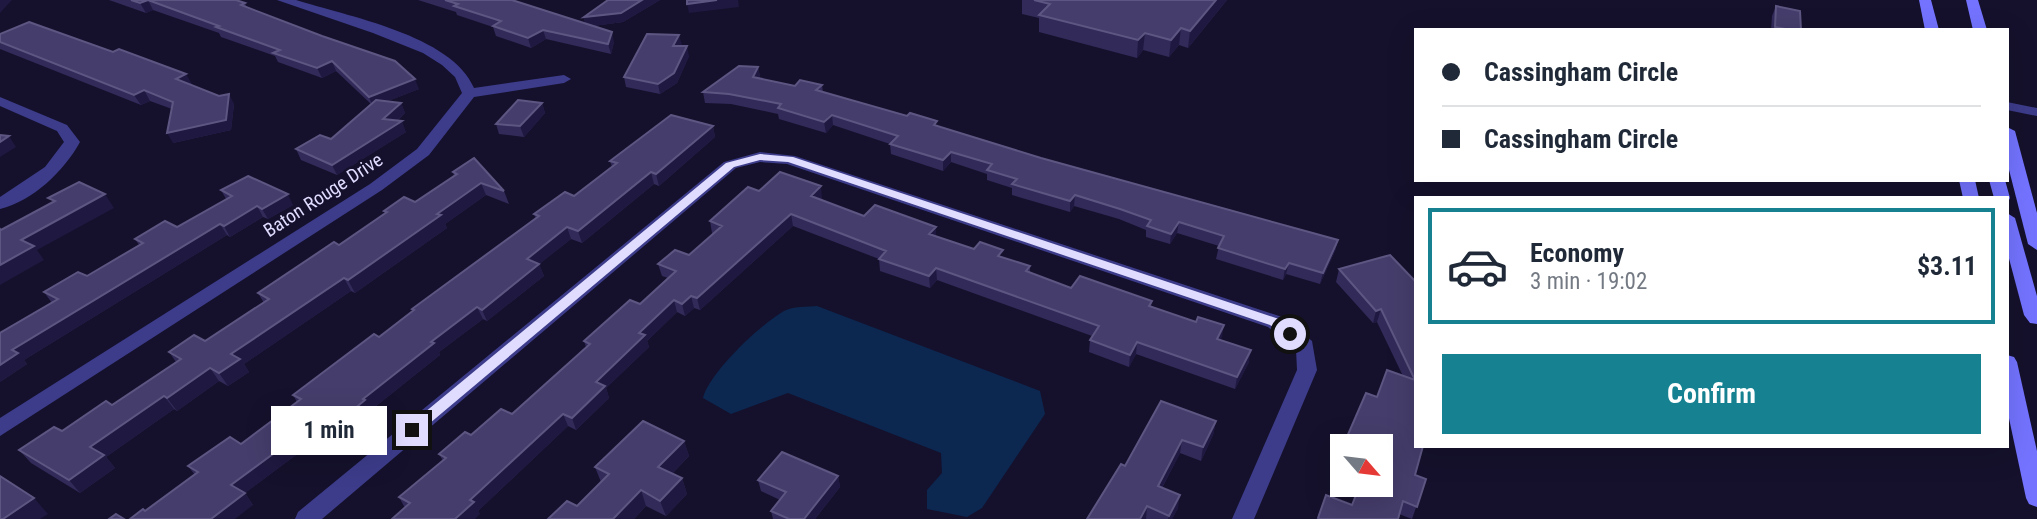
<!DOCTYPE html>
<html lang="en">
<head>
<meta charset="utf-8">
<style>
  :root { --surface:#fff; --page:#f2f2f3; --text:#1f2937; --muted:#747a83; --line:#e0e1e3; --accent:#158191 }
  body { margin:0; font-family:"Roboto Condensed",sans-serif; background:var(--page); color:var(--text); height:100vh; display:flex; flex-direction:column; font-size:26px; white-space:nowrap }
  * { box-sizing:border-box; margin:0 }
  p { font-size:23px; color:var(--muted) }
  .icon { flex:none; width:38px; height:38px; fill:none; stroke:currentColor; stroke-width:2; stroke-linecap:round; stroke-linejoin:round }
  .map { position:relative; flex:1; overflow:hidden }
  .panel { position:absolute; left:1414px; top:196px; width:595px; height:252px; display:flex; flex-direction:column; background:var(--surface); border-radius:0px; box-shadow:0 7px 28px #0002 }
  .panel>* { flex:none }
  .hud { position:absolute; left:1414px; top:28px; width:595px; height:154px; border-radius:0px; box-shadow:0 7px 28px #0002; display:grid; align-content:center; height:154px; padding:0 28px; background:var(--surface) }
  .needle { width:46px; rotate:118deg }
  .buttons { position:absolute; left:1330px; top:434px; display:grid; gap:14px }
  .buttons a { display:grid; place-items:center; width:63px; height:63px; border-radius:0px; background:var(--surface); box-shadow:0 7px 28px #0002; font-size:35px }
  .end { position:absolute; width:32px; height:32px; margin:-16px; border:9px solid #dfdcff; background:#111; box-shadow:0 0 0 4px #111 }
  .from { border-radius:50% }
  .bubble { position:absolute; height:49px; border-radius:0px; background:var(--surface); box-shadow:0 7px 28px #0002; font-size:23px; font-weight:700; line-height:49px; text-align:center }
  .hud b { display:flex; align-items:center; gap:24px; height:66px; font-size:26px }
  .hud b+b { border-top:2px solid var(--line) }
  .hud i { width:18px; height:18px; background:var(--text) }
  ul { padding:12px 0 0; list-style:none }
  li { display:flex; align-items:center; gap:21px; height:116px; margin:0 14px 10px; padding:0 14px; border:4px solid transparent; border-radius:0px }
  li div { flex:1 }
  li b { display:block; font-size:26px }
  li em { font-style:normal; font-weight:700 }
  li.current { border-color:var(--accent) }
  li>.icon { width:63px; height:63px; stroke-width:1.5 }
  .button { display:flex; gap:14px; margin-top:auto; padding:14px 28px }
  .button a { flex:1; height:80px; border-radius:0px; background:var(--accent); color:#fff; font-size:28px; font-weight:700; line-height:80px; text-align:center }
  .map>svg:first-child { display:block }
</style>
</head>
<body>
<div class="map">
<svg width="2037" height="519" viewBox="0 0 2037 519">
  <rect width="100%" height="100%" fill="#15112c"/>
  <path fill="#0c2750" d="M817,306L1040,391L1045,414L982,508L967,517L927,509V490L942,473L941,453L788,393L731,414L703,398C710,372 760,325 784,311C793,306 807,307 817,306Z"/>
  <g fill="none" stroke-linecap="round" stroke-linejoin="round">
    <g fill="#3d3c8b" fill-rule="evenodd">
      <path d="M277,0H296C346,16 452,35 474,88L564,75L571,79L564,83L474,97L429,155L382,190L0,436V418L370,184L417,149L462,93L455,77L442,65L423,53L373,33Z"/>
      <path d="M0,97L67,125L80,142C64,171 33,201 0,209V197L45,167L64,142L57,131L0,106Z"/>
      <path d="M2007,102L2037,108V116L2007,110Z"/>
      <path d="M760,152L795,156L1282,317L1312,341L1317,370L1254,519H1232L1297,370L1296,349L1268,327L787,164L760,162L736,168L322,519H295L298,512L724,162Z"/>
    </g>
    <g fill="#7373ff" fill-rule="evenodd">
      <path d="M1919,0H1931L1939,30H1925Z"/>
      <path d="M1966,0H1978L1987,30H1973Z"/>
      <path d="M2007,127L2015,131L2037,213V250L2028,244L2007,162Z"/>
      <path d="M1959,180H1975L1979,198H1963Z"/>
      <path d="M1989,180H2005L2010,198L2008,202L2007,198H1994Z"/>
      <path d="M2007,213L2015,218L2037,296V324L2030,323L2024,315L2007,251Z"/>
      <path d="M2007,355L2014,357L2017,362L2037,451V507L2029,504L2026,498L2007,409Z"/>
    </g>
  </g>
  <g fill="#322a59">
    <path d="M109,0H236L245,3L247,8L419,89L388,101L401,103L405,113L397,121L406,132L337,175L301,160L296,149L331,139L371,104L336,71L322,78L278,62L275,56L221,37L219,33L153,10L146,13Z"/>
    <path d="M418,0H512L585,23L584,17L608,0H660L623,22L593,26L614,42L611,54L546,39L531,48L496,36L493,27L457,15L456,12Z"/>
    <path d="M1022,0H1227L1188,48L1179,45L1169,57L1143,50L1137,58L1039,32V18L1022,14Z"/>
    <path d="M1776,6L1801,30H1771L1772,16Z"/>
    <path d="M0,34L192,84L190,85L219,96L234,104L231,130L173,143L172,109L150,101L141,105L0,49Z"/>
    <path d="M682,45L681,46L689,56L677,83L660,94L626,87L624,77Z"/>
    <path d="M758,67L760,77L759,79L795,86L822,85L823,92L938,126L1041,158L1338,240L1335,251L1320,284L1286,274L1283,280L1216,259L1219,246L1177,233L1170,244L1146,237V230L1119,219L1074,206L1070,212L1012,195V188L987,180V174L951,162L943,171L891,154L890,144L833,125L826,133L779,119L778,114L731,104L705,103L703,92Z"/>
    <path d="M542,103L545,113L524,137L499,134L496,124Z"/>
    <path d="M713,126L715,137L659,186L654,184L582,243L571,239L539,264L544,276L487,321L483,319L439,352L440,355L371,410L372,412L349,431L341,427L306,455L300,452L245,493L253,505L145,511L195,475L188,466L241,444L297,402L293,395L379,337L413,311L412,309L536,219L534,214L574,196L612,167L610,161Z"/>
    <path d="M453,172L504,191L509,204L486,195L445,224L447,228L355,293L351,291L244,364L249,372L228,386L219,381L177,411L174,409L106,457L115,468L80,493L31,463L19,450L62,431L112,405L176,362L169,352L205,341L264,303L258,293L339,245L385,213L384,211L415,202L454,176Z"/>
    <path d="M221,190L293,205L268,219L263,217L230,237L227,235L24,360L27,364L0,382L52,303L44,292L87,276L139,245L135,239L177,227L226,199Z"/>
    <path d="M759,191L822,198L821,199L864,216L936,237L1030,266V273L1071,288L1152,301L1151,307L1196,322L1224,325L1220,340L1249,362L1235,389L1136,354L1129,367L1089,352L1090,340L1092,336L937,280L930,288L880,271L879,259L793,226L700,310L694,308L685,316L677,312L647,341L649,347L606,388L609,398L576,430L568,426L478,511L480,514L405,508L399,497L443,461L439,454L471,435L512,414L586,347L584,341L640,304L668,278L662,276L658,264L689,255L713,233H712L710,221Z"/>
    <path d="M1339,269L1414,280L1415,475L1426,479L1412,519L1399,514L1398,519H1318L1326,495L1352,505L1381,485L1403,376L1377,322L1373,323L1336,282Z"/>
    <path d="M1216,421L1213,435L1201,461L1180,453L1162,488L1178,508L1172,519H1087L1125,466Z"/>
    <path d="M684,441L689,456L672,474L682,478L687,494L666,516L646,506L634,519H548L577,506L601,482L595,467Z"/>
    <path d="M1342,449V461L1339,460Z"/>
    <path d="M838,476L840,487L815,519H773L771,511L780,500L761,491L758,480Z"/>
  </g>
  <g fill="#1f1840">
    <path d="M0,0H12L0,13Z"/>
    <path d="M148,0L153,10L146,13L140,3Z"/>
    <path d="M642,0H660L623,22L586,27L584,17Z"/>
    <path d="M717,0H738L739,7L689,13L687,4Z"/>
    <path d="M1216,0H1227L1188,48L1190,31Z"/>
    <path d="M1181,28L1179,45L1169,57L1171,40Z"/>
    <path d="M543,30L546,39L531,48L528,38Z"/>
    <path d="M612,32L614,42L611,54L608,44Z"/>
    <path d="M1145,33L1143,50L1137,58L1138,40Z"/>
    <path d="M679,35L682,45L676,56L673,46Z"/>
    <path d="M687,46L689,56L677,83L660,94L658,84Z"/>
    <path d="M332,61L336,71L322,78L317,68Z"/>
    <path d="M758,67L760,77L755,88L753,77Z"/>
    <path d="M186,74L192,84L182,89L176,79Z"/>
    <path d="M415,79L419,89L373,107L369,97Z"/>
    <path d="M144,90L150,101L141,105L134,95Z"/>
    <path d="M229,94L234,104L231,130L173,143L167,133Z"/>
    <path d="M401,103L405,113L387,129L383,119Z"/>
    <path d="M542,103L545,113L524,137L520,126Z"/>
    <path d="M832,115L833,125L826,133L824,122Z"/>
    <path d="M402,121L406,132L337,175L332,165Z"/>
    <path d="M713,126L715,137L659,186L656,174Z"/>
    <path d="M9,136L16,147L0,157V142Z"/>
    <path d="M951,152V162L943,171V160Z"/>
    <path d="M651,172L654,184L582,243L578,231Z"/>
    <path d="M481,183L486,195L445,224L447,228L355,293L348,280L437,214Z"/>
    <path d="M821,186L822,198L812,207L811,196Z"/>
    <path d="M105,194L114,208L37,250L44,260L0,285V265L21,240Z"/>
    <path d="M288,194L293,205L268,219L262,209Z"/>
    <path d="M1075,195L1074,206L1070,212V201Z"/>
    <path d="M257,206L263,217L230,237L224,226Z"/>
    <path d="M791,214L793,226L700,310L697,298Z"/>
    <path d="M1179,222L1177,233L1170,244L1171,234Z"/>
    <path d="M220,224L227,235L24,360L27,364L0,382V365L12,350Z"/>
    <path d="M567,227L571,239L531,271L527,259Z"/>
    <path d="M936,227V238L929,234Z"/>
    <path d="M1338,240L1335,251L1320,284L1323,273Z"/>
    <path d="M1289,263L1286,274L1283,280L1285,269Z"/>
    <path d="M539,264L544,276L487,321L482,310Z"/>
    <path d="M936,268L937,280L930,288L929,276Z"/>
    <path d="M344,278L351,291L244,364L249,372L228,386L219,373L231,354Z"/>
    <path d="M691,296L694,308L685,316L682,304Z"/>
    <path d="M674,300L677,312L647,341L649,347L606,388L609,398L576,430L572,418L596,382L639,333Z"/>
    <path d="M477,307L483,319L439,352L440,355L371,410L372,412L349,431L342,419L363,399L431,342Z"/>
    <path d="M1381,309L1377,322L1373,323L1376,311Z"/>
    <path d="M1224,325L1222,337L1215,351L1217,339Z"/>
    <path d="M1137,342L1136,354L1129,367L1130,355Z"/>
    <path d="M1251,350L1249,362L1235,389L1237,377Z"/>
    <path d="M210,368L219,381L177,411L167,398Z"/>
    <path d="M164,396L174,409L106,457L115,468L80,493L69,480L90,447Z"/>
    <path d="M563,414L568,426L478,511L480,514L475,519H455L470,500Z"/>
    <path d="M333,415L341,427L306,455L298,443Z"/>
    <path d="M1216,421L1213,435L1201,461L1203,447Z"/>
    <path d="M292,440L300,452L245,493L253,505L235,519H211L231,485Z"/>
    <path d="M1182,440L1180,453L1156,499L1158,486Z"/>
    <path d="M684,441L689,456L664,482L658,467Z"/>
    <path d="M838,476L840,487L815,519H804Z"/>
    <path d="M682,478L687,494L666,516L660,501Z"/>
    <path d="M641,490L646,506L634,519H613Z"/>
    <path d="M1180,495L1178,508L1172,519H1168L1169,516Z"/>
    <path d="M34,498L48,514L40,519H3Z"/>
    <path d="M1147,506L1146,519H1140Z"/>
  </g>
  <g fill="#453d6b" stroke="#5d5682" stroke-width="2">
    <path d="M131,0H236L245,3L241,5L322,36L395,61L415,79L369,97L332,61L317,68L273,53L280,50L216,27L219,26L148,0L140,3Z"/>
    <path d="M445,0H512L612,32L608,44L543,30L528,38L493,26L501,21L454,6L458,4Z"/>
    <path d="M608,0H642L621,13L584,17Z"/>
    <path d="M687,0H717L687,4Z"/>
    <path d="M1034,0H1216L1190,31L1181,28L1171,40L1145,33L1138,40L1039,15L1050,4Z"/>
    <path d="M1776,6L1800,11L1801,30H1790L1775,27Z"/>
    <path d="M29,22L113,52L119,49L186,74L176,79L219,96L229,94L226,120L167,133L173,102L144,90L134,95L0,42V34Z"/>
    <path d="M647,34L679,35L673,46H687L674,73L658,84L624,77Z"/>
    <path d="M739,66L758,67L753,77L795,86L800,80L822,85L816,90L907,116L910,113L937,121L934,125L1041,158L1338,240L1323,273L1289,263L1285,269L1218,248L1224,236L1179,222L1171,234L1147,226L1151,220L1120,209L1075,195L1070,201L1012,184L1017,179L987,170L992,164L951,152L943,160L890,144L898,136L832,115L824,122L778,108L781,104L729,94L703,92Z"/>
    <path d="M376,100L401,103L383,119L402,121L332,165L296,149L320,135L331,139Z"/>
    <path d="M518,100L542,103L520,126L496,124Z"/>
    <path d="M671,115L713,126L656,174L651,172L578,231L567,227L527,259L539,264L482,310L477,307L431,342L434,343L363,399L365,400L342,419L333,415L298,443L292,440L231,485L245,493L211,519H130L143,509L145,511L198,472L188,466L230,437L241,444L301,399L293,395L374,334L379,337L414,310L412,309L539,216L534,214L565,192L574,196L617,163L610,161Z"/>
    <path d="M0,135L9,136L0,142Z"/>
    <path d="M474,158L504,191L481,183L437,214L441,215L348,280L344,278L231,354L240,359L219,373L210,368L167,398L164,396L90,447L104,455L69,480L19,450L54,427L62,431L106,401L112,405L181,359L169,352L194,335L205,341L269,299L258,293L334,242L339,245L387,212L384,211L404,197L415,202L457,174L453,172Z"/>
    <path d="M780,172L821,186L811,196L864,216L875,205L936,227L929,234L974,249L980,242L1003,250L998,256L1030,266L1026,271L1071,288L1080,276L1152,301L1149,306L1196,322L1198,317L1224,325L1217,339L1251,350L1237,377L1137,342L1130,355L1090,340L1099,326L936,268L929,276L879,259L886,251L791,214L697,298L691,296L682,304L674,300L639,333L645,335L596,382L605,386L572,418L563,414L470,500L474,502L455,519H392L410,503L399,497L446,458L439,454L465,432L471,435L501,409L512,414L590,344L584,341L630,300L640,304L676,271L658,264L675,250L689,255L722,226L710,221L748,187L759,191Z"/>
    <path d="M248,176L288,194L262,209L257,206L224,226L220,224L12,350L18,353L0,365V333L58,299L44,292L78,272L87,276L143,243L135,239L165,221L177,227L232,196L221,190Z"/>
    <path d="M79,182L105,194L21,240L34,246L0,265V229L1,230L55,201L48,198Z"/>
    <path d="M1390,255L1414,280L1416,279V446H1423L1415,475L1426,479L1417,507L1403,501L1398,519H1320L1318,518L1326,495L1352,505L1360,485H1381V446H1343L1366,393L1377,397L1387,370L1415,380L1381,309L1376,311L1339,269Z"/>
    <path d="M1161,401L1216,421L1203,447L1182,440L1158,486L1180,495L1169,516L1147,506L1140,519H1087L1121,464L1125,466Z"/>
    <path d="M643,421L684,441L658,467L682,478L660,501L641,490L613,519H548L567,501L577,506L609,474L595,467Z"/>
    <path d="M782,452L838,476L804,519H789L771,511L786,492L758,480Z"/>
    <path d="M0,476L34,498L3,519H0Z"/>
    <path d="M116,514L124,519H109Z"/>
  </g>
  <path fill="#dfdcff" d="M760,154L793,157L1279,319L1296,334L1290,339L1270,325L788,162L760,160L734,167L417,434H407V427L726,163Z"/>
  <g text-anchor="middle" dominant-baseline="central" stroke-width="5" stroke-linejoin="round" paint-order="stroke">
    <g font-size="19" fill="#dfdcff" stroke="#15112c">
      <text transform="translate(323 195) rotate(-33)">Baton Rouge Drive</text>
    </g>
  </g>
</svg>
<div class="buttons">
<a><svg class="needle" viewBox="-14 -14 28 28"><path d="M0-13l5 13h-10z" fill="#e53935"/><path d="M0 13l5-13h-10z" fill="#747a83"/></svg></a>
</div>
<i class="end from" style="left:1290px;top:334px"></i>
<i class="end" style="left:412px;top:430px"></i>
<div class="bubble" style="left:271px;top:406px;width:116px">1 min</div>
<div class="hud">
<b><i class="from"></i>Cassingham Circle</b>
<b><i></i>Cassingham Circle</b>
</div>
<section class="panel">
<ul>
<li class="current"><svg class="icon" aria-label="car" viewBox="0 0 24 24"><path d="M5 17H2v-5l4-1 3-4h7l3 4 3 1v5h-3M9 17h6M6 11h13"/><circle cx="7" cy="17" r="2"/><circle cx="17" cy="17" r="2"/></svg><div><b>Economy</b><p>3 min · 19:02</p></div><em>$3.11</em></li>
</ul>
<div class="button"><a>Confirm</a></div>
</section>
</div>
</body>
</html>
